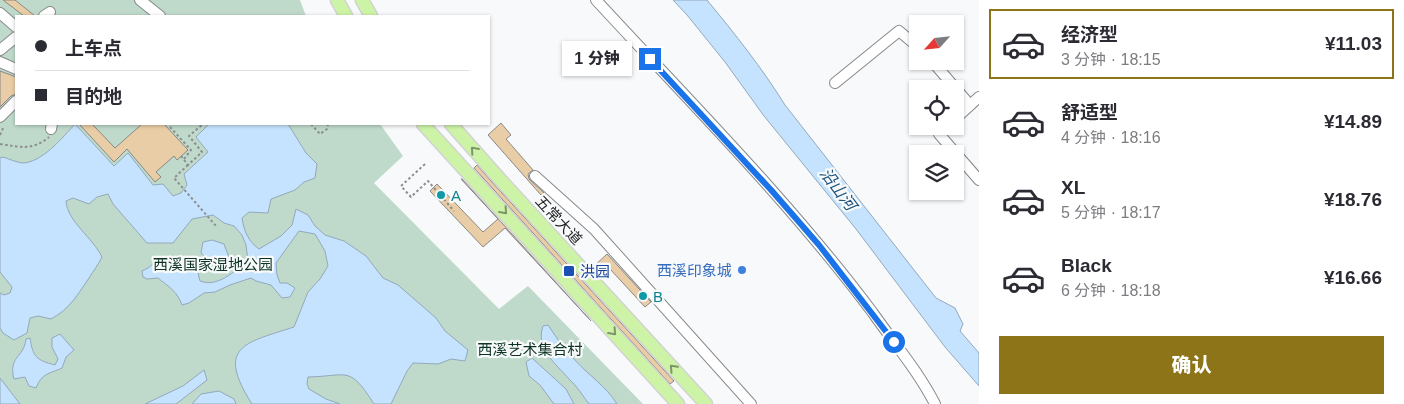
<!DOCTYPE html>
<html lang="zh">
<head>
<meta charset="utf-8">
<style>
  :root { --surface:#fff; --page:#f2f2f3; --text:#2b2b33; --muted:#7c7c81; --line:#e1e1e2; --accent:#8d7419 }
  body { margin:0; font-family:Helvetica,"Noto Sans SC",sans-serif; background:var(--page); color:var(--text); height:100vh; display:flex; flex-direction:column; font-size:19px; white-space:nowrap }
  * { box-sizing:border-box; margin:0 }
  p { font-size:16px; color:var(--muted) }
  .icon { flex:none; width:28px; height:28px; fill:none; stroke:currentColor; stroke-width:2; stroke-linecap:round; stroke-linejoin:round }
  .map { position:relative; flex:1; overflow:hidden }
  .details { display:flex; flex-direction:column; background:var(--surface); width:425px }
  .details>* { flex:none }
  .banner { position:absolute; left:15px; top:15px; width:475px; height:110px; border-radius:0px; box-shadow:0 1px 4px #0004; display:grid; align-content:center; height:110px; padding:0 20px; background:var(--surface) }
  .needle { width:32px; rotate:243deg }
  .buttons { position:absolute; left:909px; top:15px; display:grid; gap:10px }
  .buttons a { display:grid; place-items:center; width:55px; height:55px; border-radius:0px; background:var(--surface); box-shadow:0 1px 4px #0004; font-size:25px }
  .end { position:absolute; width:22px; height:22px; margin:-11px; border:6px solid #1a73e8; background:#fff; box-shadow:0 0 0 2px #fff }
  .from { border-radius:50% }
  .bubble { position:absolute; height:35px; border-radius:0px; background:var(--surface); box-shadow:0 1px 4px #0004; font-size:16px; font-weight:800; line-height:35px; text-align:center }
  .banner b { display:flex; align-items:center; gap:18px; height:48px; font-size:19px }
  .banner b+b { border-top:1px solid var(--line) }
  .banner i { width:12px; height:12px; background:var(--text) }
  ul { padding:9px 0 0; list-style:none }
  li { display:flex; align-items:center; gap:15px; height:70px; margin:0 10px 8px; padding:0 10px; border:2px solid transparent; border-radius:0px }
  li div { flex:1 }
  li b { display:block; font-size:19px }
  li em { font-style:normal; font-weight:800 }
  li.current { border-color:var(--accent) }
  li>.icon { width:45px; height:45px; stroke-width:1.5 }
  .cta { display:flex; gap:10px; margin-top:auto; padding:10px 20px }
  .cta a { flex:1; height:58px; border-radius:0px; background:var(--accent); color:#fff; font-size:20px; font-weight:800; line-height:58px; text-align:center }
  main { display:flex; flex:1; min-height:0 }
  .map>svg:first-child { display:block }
</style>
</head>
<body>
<main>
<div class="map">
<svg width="979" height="404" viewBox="0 0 979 404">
  <rect width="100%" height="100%" fill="#f7f9fb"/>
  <path fill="#bfdacb" d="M0,0H300L306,16H16V124H380L403,156L374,183L499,309L528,286L643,404H0Z"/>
  <g fill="#c5e3fe" stroke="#93a8bb">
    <path d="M673,0H707C735,34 762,68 785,105L936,298L955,308L963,324L960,331L979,353V386L945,347L856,229L764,116L725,62L687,15Z"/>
    <path d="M75,124L114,166L128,153L153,185L163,184L173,196L181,193L187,185L184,174L208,152L196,137L209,124H288L306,153L317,164L315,178L304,182L295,190L271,199L268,213L249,212L242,218C244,231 248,241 259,249L281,236L292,225L296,209L308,215L315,226L325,235L344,241L366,256L383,278L398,285L436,318L445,331L468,350L465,361L451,359L438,364L413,363L407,371L391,404H374C349,365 349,376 308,377L307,384L309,389L326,399L340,404H252C215,346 245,343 294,327L308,292L320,279L328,266L325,251L315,234L299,231L276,263L277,275L280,283H287L295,288L290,297L282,298L271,285L256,281L251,278L230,285L215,292L204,293L189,303L182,305C177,291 169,287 158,278L147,279L143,277L142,271L148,268L154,263L161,262L174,267L181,266L198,273L200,281C218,288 234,271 248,261L246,245L242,235L234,226L224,223L213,215L192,219L173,243H147L113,204L108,194L97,197L89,204L73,198L66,201C67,221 93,238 102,257C98,265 94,270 89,278C78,294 70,309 51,319L38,316L30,318L27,333L14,340L3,333L0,328V293L4,295L10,293L12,287L0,272V158L3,157C9,159 16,162 22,163C42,163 63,137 75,124Z"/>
    <path d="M212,240L224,244L230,260L226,267L219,269L201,253L203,242Z"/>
    <path d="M548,325C556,337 564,349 574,359C588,375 606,386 617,404H589C583,396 577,386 569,379C556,364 535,348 543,326Z"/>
    <path d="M60,334L74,350L66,357L62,368C49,374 42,373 36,388L29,386L25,377L14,379C8,356 24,358 26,339L30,338C33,357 36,360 55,365L58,359L52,347V338Z"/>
    <path d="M532,358L566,389L574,404H554L540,385L529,376L526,362Z"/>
    <path d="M204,370L207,380L176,404H145L183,386Z"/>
    <path d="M0,378L20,404H0Z"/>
    <path d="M219,391L234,399L236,404H192L201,394Z"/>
  </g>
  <g fill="#e9cda6" stroke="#8a8886">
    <path d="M3,0H15L35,16H24Z"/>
    <path d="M0,71L16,77V94L11,96L0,107Z"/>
    <path d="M501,123L511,135L506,139L533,170L528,174L529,179L544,193L541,195L488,135Z"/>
    <path d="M79,124H92L115,148L142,124H164L188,150L177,160L174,156L156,172L161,177L155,182L127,149L114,162Z"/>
    <path d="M477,165L491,181L674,381L670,384L474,168Z"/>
    <path d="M461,179H462L591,321L505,228L483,247L430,191L437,184L483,232L498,219Z"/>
    <path d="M607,254L651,302L645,307L610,269L601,277L592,268Z"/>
  </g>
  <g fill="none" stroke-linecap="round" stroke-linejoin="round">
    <g stroke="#87898b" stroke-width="12">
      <g id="minor">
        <path d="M140,0L160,16"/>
        <path d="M596,0C690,102 790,202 873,313C894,343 918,371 935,404"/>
        <path d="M0,13L16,27"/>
        <path d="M44,16L50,12"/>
        <path d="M0,50L16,37"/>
        <path d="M932,61L970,105"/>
        <path d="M0,62L16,69"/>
        <path d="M835,83L899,31L918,47"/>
        <path d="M0,117L16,101"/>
        <path d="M955,119L979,97"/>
        <path d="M947,126L939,134L979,180"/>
        <path d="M51,129L52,124"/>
        <path d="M535,176L594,229L751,404"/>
      </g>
    </g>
    <g stroke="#d2d2d2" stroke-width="15">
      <g id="major">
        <path d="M337,0L346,16"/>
        <path d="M362,0L371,16"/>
        <path d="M423,124L678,404"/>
        <path d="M451,124L497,176L706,404"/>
      </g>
    </g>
    <g stroke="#8b8d8e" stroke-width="2" stroke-dasharray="2.5 2.5" stroke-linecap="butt">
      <path d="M311,124L320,134L327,129L328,124"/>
      <path d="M170,127L191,150L184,159"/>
      <path d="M0,135L4,126"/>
      <path d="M0,144C20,147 32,151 49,137"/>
      <path d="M181,156L188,165L202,152L189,136L203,124"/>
      <path d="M425,164L401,186L411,197L428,181L454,211"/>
      <path d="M188,165L174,178L216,226"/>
    </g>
    <use href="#minor" stroke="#fff" stroke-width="10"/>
    <use href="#major" stroke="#cdf4a6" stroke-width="12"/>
  </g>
  <defs><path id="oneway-chevron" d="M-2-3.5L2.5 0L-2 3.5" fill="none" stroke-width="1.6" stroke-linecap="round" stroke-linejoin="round" transform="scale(1.25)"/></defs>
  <g stroke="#7e946a">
    <use href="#oneway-chevron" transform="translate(474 150) rotate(-131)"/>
    <use href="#oneway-chevron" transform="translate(504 211) rotate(48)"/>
    <use href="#oneway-chevron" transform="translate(613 332) rotate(48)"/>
    <use href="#oneway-chevron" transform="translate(673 368) rotate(-133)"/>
  </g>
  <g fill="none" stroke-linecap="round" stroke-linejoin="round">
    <path stroke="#1a73e8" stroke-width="6" d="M650,59L772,191L819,245L894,342"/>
  </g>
  <g fill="#0f9aa8" stroke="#f7f9fb" stroke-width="2">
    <circle cx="441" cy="195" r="5"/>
    <circle cx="643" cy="296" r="5"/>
  </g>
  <circle fill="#3f7fe0" stroke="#f7f9fb" stroke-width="2" cx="742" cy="270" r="5"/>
  <rect fill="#1a4fb4" stroke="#f7f9fb" stroke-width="2" x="563" y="265" width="12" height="12" rx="2.5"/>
  <g text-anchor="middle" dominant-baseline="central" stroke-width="4.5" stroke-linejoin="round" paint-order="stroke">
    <g font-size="15" fill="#0d838f" stroke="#f7f9fb" text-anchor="start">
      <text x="451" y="195">A</text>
      <text x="653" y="296">B</text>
    </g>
    <g font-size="15" fill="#1e1f20" stroke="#f7f9fb">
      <text transform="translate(559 220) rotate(47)">五常大道</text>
    </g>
    <g font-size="15" fill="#0d3422" stroke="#f7f9fb">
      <text x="213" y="264">西溪国家湿地公园</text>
      <text x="530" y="349">西溪艺术集合村</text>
    </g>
    <g font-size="15" fill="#366cbe" stroke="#f7f9fb" text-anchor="end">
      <text x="732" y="270">西溪印象城</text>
    </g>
    <g font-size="15" fill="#164399" stroke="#f7f9fb" text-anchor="start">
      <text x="580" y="271">洪园</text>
    </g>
    <g font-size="16" font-style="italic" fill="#1b537d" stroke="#f7f9fb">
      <text transform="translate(838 189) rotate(53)">沿山河</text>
    </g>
  </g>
</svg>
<div class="buttons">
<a><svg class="needle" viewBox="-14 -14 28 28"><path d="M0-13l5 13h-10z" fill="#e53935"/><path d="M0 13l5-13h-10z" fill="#7c7c81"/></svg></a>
<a><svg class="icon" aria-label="locate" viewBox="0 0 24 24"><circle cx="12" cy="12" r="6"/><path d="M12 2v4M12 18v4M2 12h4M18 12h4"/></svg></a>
<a><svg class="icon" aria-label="layers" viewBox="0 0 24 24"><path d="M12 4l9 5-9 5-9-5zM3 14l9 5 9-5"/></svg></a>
</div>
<i class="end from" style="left:894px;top:342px"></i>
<i class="end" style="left:650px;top:59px"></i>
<div class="bubble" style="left:562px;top:41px;width:70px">1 分钟</div>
<div class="banner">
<b><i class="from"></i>上车点</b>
<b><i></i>目的地</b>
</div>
</div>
<section class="details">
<ul>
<li class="current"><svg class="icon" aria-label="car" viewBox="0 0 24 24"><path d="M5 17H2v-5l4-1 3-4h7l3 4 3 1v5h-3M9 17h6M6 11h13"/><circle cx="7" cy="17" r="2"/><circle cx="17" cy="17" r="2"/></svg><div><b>经济型</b><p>3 分钟 · 18:15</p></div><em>¥11.03</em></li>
<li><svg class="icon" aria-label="car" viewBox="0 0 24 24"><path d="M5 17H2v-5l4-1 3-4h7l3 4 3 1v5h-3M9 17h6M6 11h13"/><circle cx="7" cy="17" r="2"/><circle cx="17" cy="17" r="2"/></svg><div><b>舒适型</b><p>4 分钟 · 18:16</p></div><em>¥14.89</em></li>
<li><svg class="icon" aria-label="car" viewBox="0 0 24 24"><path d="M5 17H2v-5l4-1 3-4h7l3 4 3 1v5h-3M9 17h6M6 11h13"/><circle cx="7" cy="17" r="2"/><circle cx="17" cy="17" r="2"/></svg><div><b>XL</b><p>5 分钟 · 18:17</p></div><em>¥18.76</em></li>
<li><svg class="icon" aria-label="car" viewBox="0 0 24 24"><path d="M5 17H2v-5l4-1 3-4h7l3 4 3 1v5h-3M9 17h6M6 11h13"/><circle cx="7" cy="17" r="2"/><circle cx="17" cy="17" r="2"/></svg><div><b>Black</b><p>6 分钟 · 18:18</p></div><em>¥16.66</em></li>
</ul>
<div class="cta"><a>确认</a></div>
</section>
</main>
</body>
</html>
